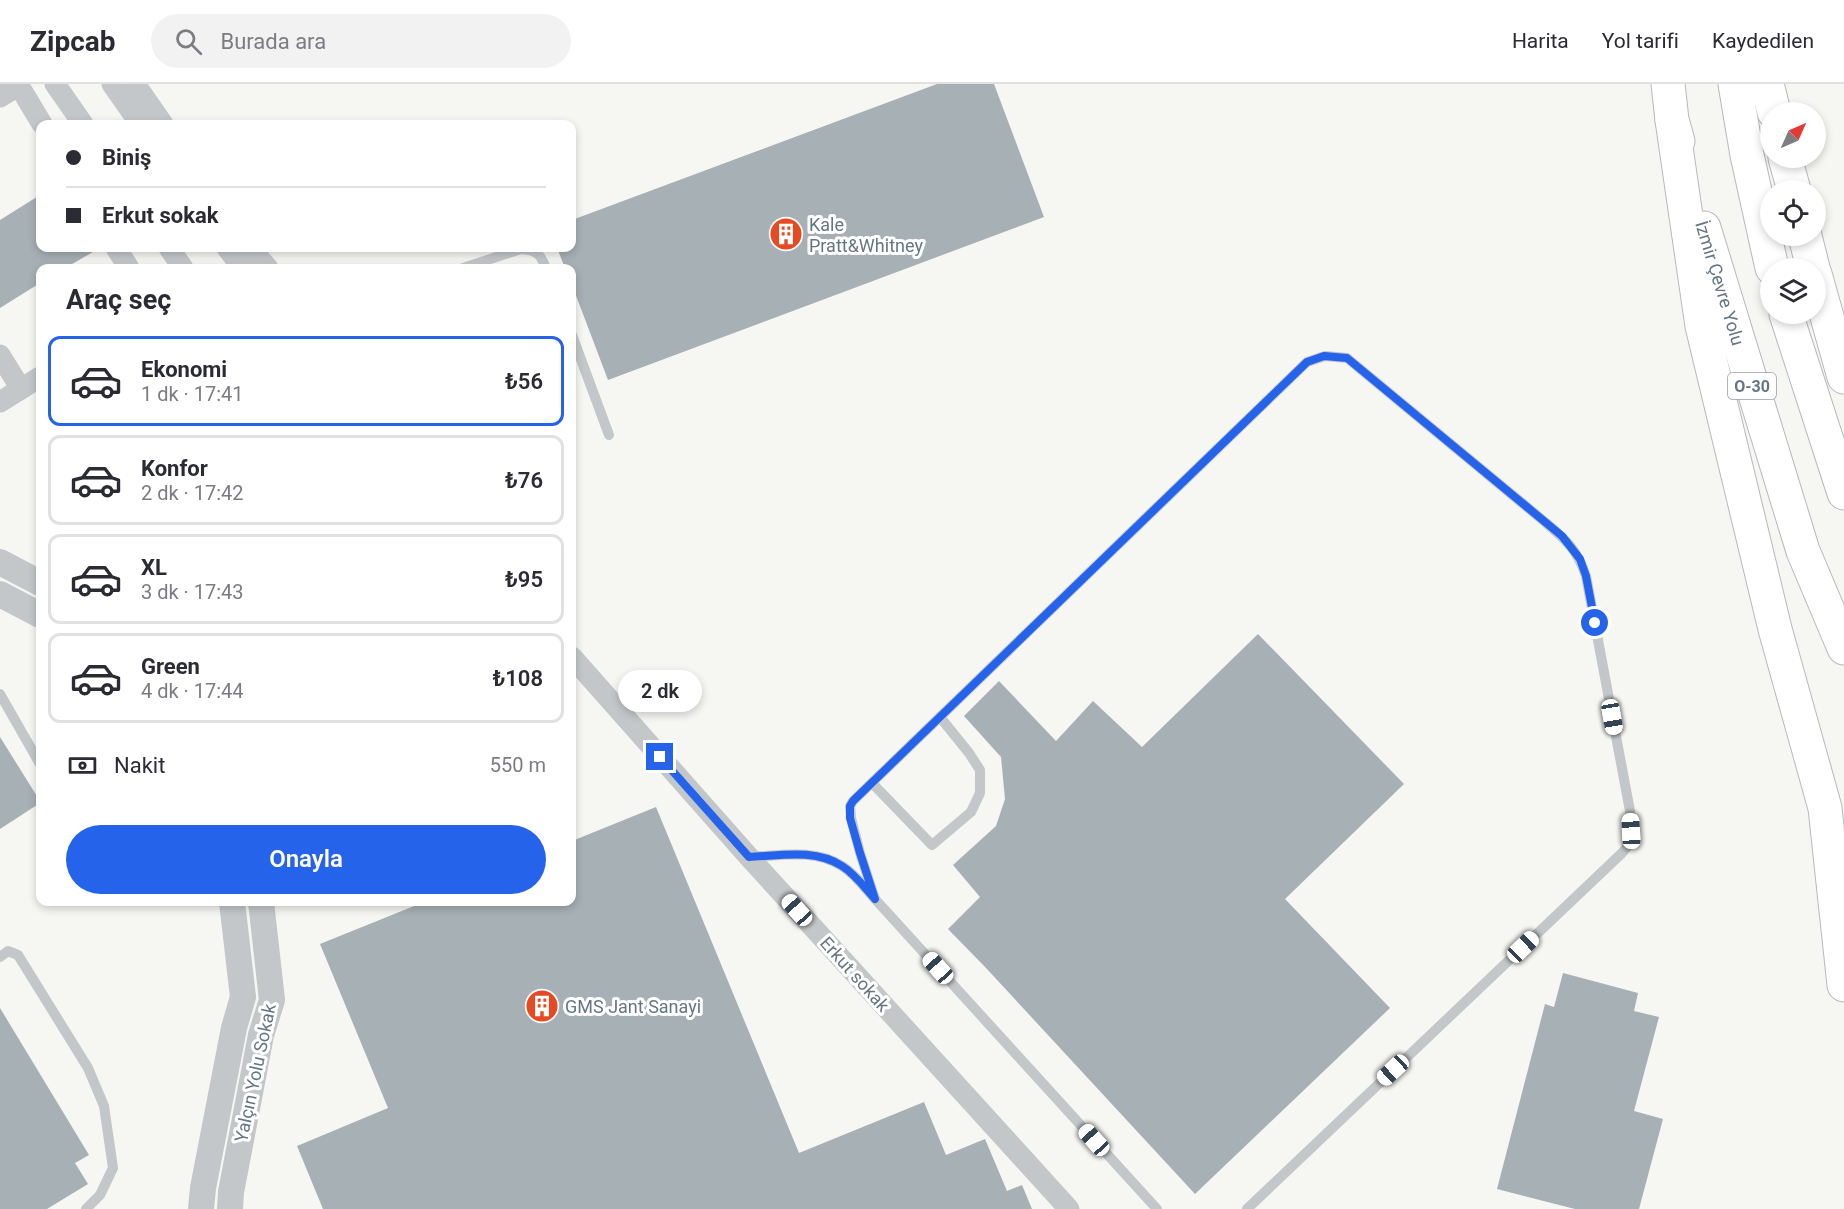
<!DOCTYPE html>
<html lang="tr">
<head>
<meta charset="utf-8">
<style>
  :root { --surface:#fff; --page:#f2f2f3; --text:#2b2b33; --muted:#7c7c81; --line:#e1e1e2; --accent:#2563eb }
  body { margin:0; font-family:Roboto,sans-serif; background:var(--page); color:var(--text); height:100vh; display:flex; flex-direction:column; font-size:22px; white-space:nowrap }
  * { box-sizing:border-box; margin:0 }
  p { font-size:20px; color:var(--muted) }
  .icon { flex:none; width:33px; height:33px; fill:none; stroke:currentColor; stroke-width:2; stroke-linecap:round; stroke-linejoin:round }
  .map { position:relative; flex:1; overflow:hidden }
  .side { position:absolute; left:36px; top:180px; width:540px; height:642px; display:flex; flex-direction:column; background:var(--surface); border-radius:12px; box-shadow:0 3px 9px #0003 }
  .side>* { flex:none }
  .guide { position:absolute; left:36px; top:36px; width:540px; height:132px; border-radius:12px; box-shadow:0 3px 9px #0003; display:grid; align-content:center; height:132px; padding:0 30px; background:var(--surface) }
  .needle { width:39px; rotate:45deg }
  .tools { position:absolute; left:1760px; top:18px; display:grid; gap:12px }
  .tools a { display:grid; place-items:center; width:66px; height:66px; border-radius:50%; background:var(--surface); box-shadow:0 3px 9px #0003; font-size:30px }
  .end { position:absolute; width:27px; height:27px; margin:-14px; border:8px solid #2563eb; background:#fff; box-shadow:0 0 0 3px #fff }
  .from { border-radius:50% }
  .bubble { position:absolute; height:42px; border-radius:21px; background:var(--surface); box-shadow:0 3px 9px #0003; font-size:20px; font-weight:600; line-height:42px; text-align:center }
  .car { position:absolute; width:18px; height:36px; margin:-18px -9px; border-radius:8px; box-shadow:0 0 4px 2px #0007; background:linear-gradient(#fff 24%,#345 0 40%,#fff 0 76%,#345 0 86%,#fff 0) }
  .guide b { display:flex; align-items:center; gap:21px; height:57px; font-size:22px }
  .guide b+b { border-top:2px solid var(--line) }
  .guide i { width:15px; height:15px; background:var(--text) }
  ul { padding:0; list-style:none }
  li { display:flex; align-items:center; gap:18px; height:90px; margin:0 12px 9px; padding:0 18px; border:3px solid var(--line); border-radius:12px }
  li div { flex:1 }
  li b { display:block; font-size:22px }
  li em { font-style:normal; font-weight:600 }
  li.selected { border-color:var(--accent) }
  li>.icon { width:54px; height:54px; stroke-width:1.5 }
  h2 { padding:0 30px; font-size:27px; line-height:72px }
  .pay { display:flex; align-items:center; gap:15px; height:66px; padding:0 30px; font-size:22px }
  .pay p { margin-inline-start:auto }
  .cta { display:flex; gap:12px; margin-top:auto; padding:12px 30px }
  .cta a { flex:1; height:69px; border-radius:36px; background:var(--accent); color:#fff; font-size:24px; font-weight:600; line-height:69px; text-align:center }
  header { display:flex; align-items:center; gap:36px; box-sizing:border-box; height:84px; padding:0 30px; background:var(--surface); border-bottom:2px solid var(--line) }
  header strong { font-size:28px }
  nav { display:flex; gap:33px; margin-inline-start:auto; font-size:21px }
  .search { width:420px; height:54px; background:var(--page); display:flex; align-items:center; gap:15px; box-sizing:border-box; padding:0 21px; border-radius:33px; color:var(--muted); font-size:22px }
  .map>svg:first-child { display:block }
</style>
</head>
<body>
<header>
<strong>Zipcab</strong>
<div class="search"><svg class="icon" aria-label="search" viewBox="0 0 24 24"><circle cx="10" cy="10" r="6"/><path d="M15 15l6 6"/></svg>Burada ara</div>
<nav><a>Harita</a><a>Yol tarifi</a><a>Kaydedilen</a></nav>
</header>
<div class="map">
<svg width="1844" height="1125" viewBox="0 0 1844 1125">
  <rect width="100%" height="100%" fill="#f6f6f2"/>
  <g fill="#a7b0b5">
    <path d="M937,0H994L1044,133L608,296L572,201V184H565L557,164H572V136Z"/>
    <path d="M40,111V164H100L65,184H40V199L0,224V136Z"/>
    <path d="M1258,550L1404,700L1285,815L1390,924L1195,1110L986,884L948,845L980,813L953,781L996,742L1005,715L1001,673L964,632L999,597L1056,657L1093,617L1142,663Z"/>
    <path d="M0,653L40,717V719L0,745Z"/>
    <path d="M656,723L799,1069L924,1018L946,1071L985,1055L1007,1107L1022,1101L1032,1125H323L297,1062L388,1024L320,860L424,818H572V757Z"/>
    <path d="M1563,889L1638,909L1634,927L1659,933L1634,1027L1663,1035L1639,1125H1575L1497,1105L1545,920L1554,923Z"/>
    <path d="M0,924L89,1071L75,1079L88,1100L47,1125H0Z"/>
  </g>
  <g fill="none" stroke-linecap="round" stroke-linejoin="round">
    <g stroke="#b6b9bc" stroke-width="35">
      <g id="motorway">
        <path d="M1668,0L1672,36L1678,57"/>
        <path d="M1735,0L1747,71L1772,184"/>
        <path d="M1767,0L1774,28"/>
        <path d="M1672,36L1702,242L1775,545L1825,724L1844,901"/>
        <path d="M1785,74L1794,106"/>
        <path d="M1704,144L1803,467L1844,564"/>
        <path d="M1805,152L1813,184"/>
        <path d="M1815,190L1844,293"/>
        <path d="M1786,230L1844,409"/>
      </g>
    </g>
    <g stroke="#c3c7ca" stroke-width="10">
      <path d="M463,184L521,165C537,166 541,171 546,184"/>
      <path d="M572,251L609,351"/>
      <path d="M0,610L40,680"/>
      <path d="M872,699L932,761L971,728L980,709V686L969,669L940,633"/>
      <path d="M749,773C779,772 814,764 842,782C855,790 865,804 875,815L1157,1125"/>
      <path d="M875,815L860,769L851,734L850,722L853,717L1307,278L1325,272L1347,274L1545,438C1566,456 1577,465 1586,492L1630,727C1631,745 1635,756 1622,769L1247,1125"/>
      <path d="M0,873L8,867L18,871L88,984L104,1022L113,1084L100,1111L86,1125"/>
    </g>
    <g stroke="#c3c7ca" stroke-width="21">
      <path d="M18,0L42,40"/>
      <path d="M55,0L83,40"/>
      <path d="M112,0L140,40"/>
      <path d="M135,0L163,40"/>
      <path d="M0,13L19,1"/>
      <path d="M116,164L129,184"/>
      <path d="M169,164L183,184"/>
      <path d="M227,164L242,184"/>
      <path d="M250,164L268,184"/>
      <path d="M0,271L21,305"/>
      <path d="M0,318L40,293"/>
      <path d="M572,573L749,773L1069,1125"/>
    </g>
    <g stroke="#c3c7ca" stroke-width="26">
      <path d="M0,478L40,499"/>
      <path d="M0,510L40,531"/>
      <path d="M201,1125L203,1104L234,944L243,913L232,818"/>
      <path d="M230,1125L231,1108L261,951L272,916L261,818"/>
    </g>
    <use href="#motorway" stroke="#fff" stroke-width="33"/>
  </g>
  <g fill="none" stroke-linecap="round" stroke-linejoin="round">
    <path stroke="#2563eb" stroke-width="8" d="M660,673L749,773C779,772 814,764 842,782C855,790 865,804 875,815L860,769L850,734V722L853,717L1307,278L1324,272L1347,274L1562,452L1580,475L1586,492L1595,539"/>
  </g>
  <defs>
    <g id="building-disc" transform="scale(1.725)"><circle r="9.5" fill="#e54a22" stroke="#fff"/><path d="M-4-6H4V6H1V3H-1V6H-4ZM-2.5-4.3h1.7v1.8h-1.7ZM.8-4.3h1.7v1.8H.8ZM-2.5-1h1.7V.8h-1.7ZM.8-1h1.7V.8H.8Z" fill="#fff"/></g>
  </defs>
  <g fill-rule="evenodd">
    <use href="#building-disc" x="786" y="150"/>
    <use href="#building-disc" x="542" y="922"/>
  </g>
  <g text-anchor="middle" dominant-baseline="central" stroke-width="6" stroke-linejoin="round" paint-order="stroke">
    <rect fill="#fff" stroke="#929fa8" stroke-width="1.5" x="1728" y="289" width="48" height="26" rx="4.5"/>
    <g font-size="16" font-weight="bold" fill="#647683">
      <text x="1752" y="302">O-30</text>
    </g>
    <g font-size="18" fill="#647683" stroke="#fff" text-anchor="start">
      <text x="809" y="140">Kale<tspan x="809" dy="21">Pratt&amp;Whitney</tspan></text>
      <text x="565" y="922">GMS Jant Sanayi</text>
    </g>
    <g font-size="18" fill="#647683" stroke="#fff">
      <text transform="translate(1720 199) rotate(73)">İzmir Çevre Yolu</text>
      <text transform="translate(855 890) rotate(48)">Erkut sokak</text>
      <text transform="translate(255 989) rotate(-78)">Yalçın Yolu Sokak</text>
    </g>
  </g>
</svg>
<div class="tools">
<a><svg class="needle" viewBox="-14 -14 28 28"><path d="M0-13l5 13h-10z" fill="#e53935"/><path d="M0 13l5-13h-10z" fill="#7c7c81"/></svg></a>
<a><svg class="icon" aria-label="locate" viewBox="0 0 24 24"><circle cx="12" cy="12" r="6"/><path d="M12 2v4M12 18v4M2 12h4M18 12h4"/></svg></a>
<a><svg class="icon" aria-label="layers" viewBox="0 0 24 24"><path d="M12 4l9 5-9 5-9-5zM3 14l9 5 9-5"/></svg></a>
</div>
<i class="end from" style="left:1595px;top:539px"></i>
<i class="end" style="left:660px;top:673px"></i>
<div class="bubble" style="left:618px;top:586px;width:84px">2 dk</div>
<i class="car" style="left:1612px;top:633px;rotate:170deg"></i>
<i class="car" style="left:1631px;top:747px;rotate:357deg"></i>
<i class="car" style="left:797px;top:826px;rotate:318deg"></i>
<i class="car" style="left:1523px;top:863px;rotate:46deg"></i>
<i class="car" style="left:938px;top:884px;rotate:318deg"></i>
<i class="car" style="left:1393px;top:986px;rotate:227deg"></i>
<i class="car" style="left:1094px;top:1056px;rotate:318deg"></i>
<div class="guide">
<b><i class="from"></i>Biniş</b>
<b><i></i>Erkut sokak</b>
</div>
<section class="side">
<h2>Araç seç</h2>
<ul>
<li class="selected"><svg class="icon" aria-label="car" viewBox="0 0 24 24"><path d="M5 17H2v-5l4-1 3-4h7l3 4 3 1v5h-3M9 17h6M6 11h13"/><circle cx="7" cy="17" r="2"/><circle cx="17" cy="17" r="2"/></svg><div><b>Ekonomi</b><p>1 dk · 17:41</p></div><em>₺56</em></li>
<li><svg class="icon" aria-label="car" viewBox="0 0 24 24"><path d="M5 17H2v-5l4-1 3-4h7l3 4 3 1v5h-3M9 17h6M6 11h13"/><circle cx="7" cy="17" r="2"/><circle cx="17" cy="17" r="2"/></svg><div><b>Konfor</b><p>2 dk · 17:42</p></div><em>₺76</em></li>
<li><svg class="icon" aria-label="car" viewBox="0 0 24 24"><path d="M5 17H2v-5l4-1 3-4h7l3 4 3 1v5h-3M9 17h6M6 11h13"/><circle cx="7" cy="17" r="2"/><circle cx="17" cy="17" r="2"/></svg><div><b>XL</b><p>3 dk · 17:43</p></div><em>₺95</em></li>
<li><svg class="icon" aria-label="car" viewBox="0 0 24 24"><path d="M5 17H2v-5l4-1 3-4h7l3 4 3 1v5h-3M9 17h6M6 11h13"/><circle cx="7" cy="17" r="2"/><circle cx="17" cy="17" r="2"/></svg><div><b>Green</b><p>4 dk · 17:44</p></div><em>₺108</em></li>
</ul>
<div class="pay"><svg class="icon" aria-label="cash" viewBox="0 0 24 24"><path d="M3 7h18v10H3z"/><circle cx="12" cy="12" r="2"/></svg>Nakit<p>550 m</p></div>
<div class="cta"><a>Onayla</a></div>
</section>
</div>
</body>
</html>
